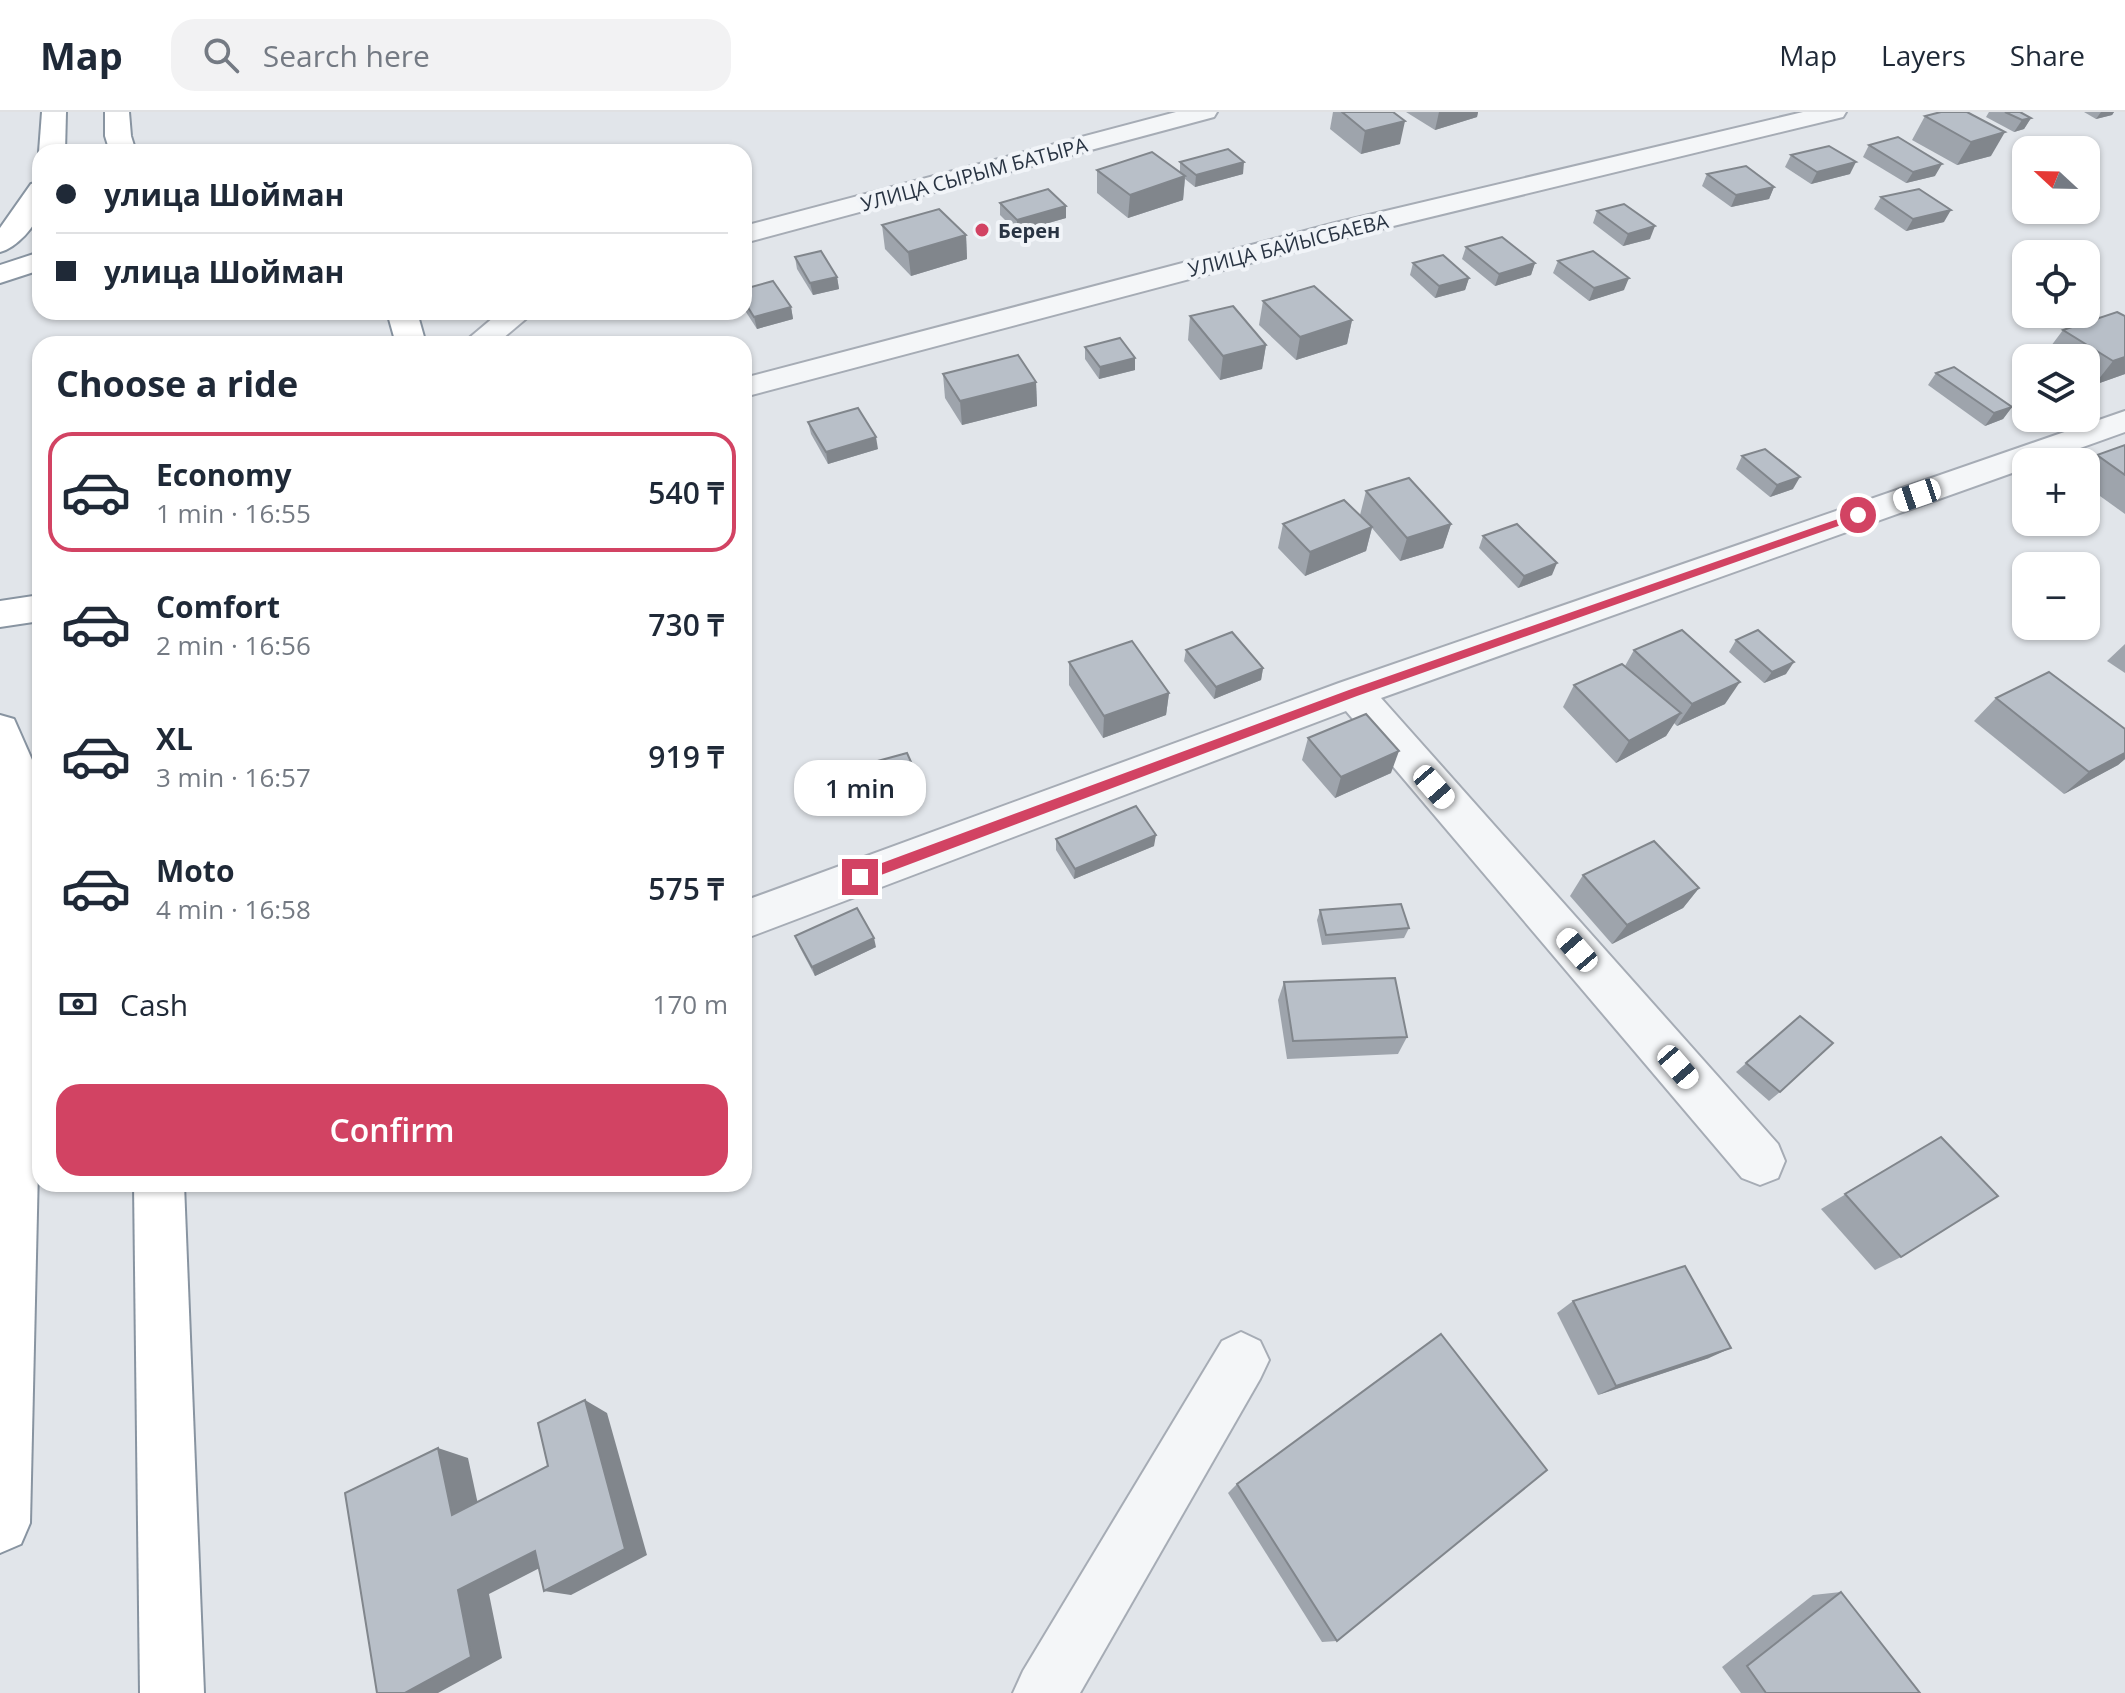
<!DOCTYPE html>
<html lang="en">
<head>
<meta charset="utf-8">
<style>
  :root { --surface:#fff; --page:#f2f2f3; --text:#1f2937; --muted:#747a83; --line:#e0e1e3; --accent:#d24363 }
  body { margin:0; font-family:"Open Sans",sans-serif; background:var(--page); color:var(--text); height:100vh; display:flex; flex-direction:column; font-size:30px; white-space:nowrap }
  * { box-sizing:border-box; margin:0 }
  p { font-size:26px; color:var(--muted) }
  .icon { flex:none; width:44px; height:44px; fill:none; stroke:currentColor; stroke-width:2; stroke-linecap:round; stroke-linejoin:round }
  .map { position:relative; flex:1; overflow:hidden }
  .details { position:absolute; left:32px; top:224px; width:720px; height:856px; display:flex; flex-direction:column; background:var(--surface); border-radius:24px; box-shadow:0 2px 6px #0004 }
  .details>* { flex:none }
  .guide { position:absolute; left:32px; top:32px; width:720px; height:176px; border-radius:24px; box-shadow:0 2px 6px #0004; display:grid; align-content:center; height:176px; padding:0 24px; background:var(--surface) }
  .needle { width:52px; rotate:292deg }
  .fabs { position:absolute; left:2012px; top:24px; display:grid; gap:16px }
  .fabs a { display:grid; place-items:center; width:88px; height:88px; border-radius:16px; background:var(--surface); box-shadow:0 2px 6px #0004; font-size:40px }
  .end { position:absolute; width:36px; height:36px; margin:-18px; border:10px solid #d24363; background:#fff; box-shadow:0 0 0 4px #fff }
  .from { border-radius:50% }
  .bubble { position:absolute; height:56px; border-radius:24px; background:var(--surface); box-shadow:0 2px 6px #0004; font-size:26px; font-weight:600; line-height:56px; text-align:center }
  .car { position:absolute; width:24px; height:48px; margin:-24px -12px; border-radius:10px; box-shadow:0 0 6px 2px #0007; background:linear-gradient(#fff 24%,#345 0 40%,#fff 0 76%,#345 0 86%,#fff 0) }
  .guide b { display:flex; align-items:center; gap:28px; height:76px; font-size:30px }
  .guide b+b { border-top:2px solid var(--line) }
  .guide i { width:20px; height:20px; background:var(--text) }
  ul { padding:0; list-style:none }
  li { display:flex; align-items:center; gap:24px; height:120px; margin:0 16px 12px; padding:0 8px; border:4px solid transparent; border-radius:24px }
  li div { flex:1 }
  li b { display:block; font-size:30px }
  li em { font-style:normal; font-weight:600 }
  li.selected { border-color:var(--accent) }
  li>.icon { width:72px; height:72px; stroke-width:1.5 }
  h2 { padding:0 24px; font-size:36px; line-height:96px }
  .pay { display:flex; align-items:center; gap:20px; height:88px; padding:0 24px; font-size:30px }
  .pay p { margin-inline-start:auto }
  .cta { display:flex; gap:16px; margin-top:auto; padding:16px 24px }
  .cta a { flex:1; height:92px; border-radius:24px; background:var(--accent); color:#fff; font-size:32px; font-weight:600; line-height:92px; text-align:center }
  header { display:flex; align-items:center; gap:48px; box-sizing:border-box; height:112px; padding:0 40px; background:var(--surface); border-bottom:2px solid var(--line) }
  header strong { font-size:38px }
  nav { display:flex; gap:44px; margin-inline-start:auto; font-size:28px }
  .search { width:560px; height:72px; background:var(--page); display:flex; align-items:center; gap:20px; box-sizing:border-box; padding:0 28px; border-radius:24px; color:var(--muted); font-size:30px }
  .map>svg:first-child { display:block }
</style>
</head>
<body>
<header>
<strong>Map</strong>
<div class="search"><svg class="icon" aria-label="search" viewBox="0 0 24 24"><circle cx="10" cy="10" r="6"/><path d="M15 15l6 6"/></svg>Search here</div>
<nav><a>Map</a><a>Layers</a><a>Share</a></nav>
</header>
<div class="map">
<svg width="2125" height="1581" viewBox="0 0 2125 1581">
  <rect width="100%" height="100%" fill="#e1e5ea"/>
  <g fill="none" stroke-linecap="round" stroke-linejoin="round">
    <g stroke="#a6acb5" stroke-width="4">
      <g id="minor">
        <path d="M1176,0H1217L1214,5L744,131V114Z"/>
        <path d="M1803,0H1846L1843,5L1352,124L744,285V266L1335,111Z"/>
        <path d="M500,200H534L496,232H462Z"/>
        <path d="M2125,299V320L2041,350H2026V356L1381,586L1778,1032L1785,1049L1778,1066L1760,1073L1742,1066L1346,599L744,827V789L1339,571Z"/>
        <path d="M1241,1220L1260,1229L1269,1248L1260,1267L1080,1581H1013L1023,1559L1222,1229Z"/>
      </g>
    </g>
    <g stroke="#8894a1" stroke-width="4">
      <g id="highway">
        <path d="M42,0H66L65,40H39Z"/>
        <path d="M105,0H129L131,24L136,40H110L105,24Z"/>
        <path d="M40,70C40,78 42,89 40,97C37,114 16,136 0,140V116L31,72Z"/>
        <path d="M40,140V158L0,171V153Z"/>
        <path d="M387,200H417L426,232H396Z"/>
        <path d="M40,483V509L0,515V489Z"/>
        <path d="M0,603L14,607L40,666L38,1056L30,1411L21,1432L0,1441Z"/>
        <path d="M134,1072H184L204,1581H140Z"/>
      </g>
    </g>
    <use href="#minor" fill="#f4f6f8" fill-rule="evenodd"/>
    <use href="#highway" fill="#fff" fill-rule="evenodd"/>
  </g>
  <g fill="#9ea4ac">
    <path d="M1333,0H1393L1400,32L1361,42L1330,17Z"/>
    <path d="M1406,0H1478L1477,5L1435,18Z"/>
    <path d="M1941,0L1991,44L1957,53L1912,28L1925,4Z"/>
    <path d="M1989,0H2020L2031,6L2024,17L2014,20L1986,5Z"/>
    <path d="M2084,0H2114L2112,3L2096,7Z"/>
    <path d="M1869,33L1935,64L1906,71L1863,45Z"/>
    <path d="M1791,43L1850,62L1811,72L1785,55Z"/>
    <path d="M1180,50L1243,62L1195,75L1185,67L1183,88L1128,106L1097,81V58L1180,60Z"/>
    <path d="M1707,62L1774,75L1769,87L1731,95L1702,74Z"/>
    <path d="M1881,85L1944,110L1906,119L1874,97Z"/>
    <path d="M1000,91L1066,94V106L1017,120L1000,103Z"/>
    <path d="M1597,99L1650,127L1623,134L1593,111Z"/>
    <path d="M882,113L966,123L967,147L911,164L885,137Z"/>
    <path d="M1466,135L1535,151L1531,163L1495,174L1462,147Z"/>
    <path d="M795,145L837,165L839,177L813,183L797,157Z"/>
    <path d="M1558,149L1624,178L1589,189L1553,161Z"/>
    <path d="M1413,151L1469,166L1465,178L1435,186L1410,163Z"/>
    <path d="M744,177L791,195L793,207L757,217L744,197Z"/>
    <path d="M1263,189L1352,208L1347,232L1296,248L1259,213Z"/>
    <path d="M1190,204L1266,233L1262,257L1220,268L1188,228Z"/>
    <path d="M2125,204V262L2094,273L2086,268V246H2051L2045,242L2063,218Z"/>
    <path d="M1085,235L1135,246V258L1099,267L1085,247Z"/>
    <path d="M1936,261L2012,295L2003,307L1985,314L1928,273Z"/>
    <path d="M943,262L1036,270L1037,294L962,313L945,286Z"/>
    <path d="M808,310L878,337L828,352L811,322Z"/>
    <path d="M2125,333V402L2086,374V356L2097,343Z"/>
    <path d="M1742,344L1793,377L1770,385L1736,357Z"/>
    <path d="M1366,379L1451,412L1443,436L1400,449L1372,416L1366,439L1305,464L1278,436L1283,412L1365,408L1360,403Z"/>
    <path d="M1483,424L1552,463L1518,476L1479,436Z"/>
    <path d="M1736,528L1786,562L1764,571L1729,540Z"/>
    <path d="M2125,532V561L2107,549Z"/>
    <path d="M1186,538L1263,556L1261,568L1214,587L1184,549Z"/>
    <path d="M1634,538L1725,592L1677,614L1674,611L1666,624L1616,651L1563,595L1574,573L1625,554Z"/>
    <path d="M1069,550L1169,581L1166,603L1103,626L1069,573Z"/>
    <path d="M1996,586L2125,617V647L2118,653L2064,682L1974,609Z"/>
    <path d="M1308,626L1391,661L1335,686L1302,648Z"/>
    <path d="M874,650L920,670L921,681L888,691L876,662Z"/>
    <path d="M1056,727L1154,734L1074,767L1056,738Z"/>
    <path d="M1583,763L1699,776L1683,796L1612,832L1570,784Z"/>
    <path d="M1320,798L1409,816L1404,826L1322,833L1317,808Z"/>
    <path d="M795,824L876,835L815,864L799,834Z"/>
    <path d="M1284,870L1407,925L1398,942L1287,947L1278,888Z"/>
    <path d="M1800,904L1780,980L1769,989L1736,960Z"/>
    <path d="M1941,1025L1901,1145L1875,1158L1821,1097Z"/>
    <path d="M1573,1189L1709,1246L1598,1283L1557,1201Z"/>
    <path d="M1237,1372L1337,1529L1322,1530L1228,1381Z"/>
    <path d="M1841,1480L1920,1581H1741L1722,1555L1813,1483Z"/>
  </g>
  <g fill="#81868c">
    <path d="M1439,0H1478L1477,5L1435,18Z"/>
    <path d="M2101,0H2114L2112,3L2096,7Z"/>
    <path d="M2031,6L2024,17L2014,20L2022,8Z"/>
    <path d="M1405,9L1400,32L1361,42L1365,19Z"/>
    <path d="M2005,20L1991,44L1957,53L1971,30Z"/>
    <path d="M1244,50L1243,62L1195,75L1196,63Z"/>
    <path d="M1856,50L1850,62L1811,72L1817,60Z"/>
    <path d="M1942,52L1935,64L1906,71L1913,60Z"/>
    <path d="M1185,64L1183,88L1128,106L1130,83Z"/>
    <path d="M1774,75L1769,87L1731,95L1736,83Z"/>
    <path d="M1066,94V106L1017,120V108Z"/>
    <path d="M1951,98L1944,110L1906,119L1913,107Z"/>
    <path d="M1655,114L1650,127L1623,134L1628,122Z"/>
    <path d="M966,123L967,147L911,164L908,140Z"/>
    <path d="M1535,151L1531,163L1495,174L1499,162Z"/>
    <path d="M837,165L839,177L813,183L810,171Z"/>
    <path d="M1469,166L1465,178L1435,186L1439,174Z"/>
    <path d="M1629,166L1624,178L1589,189L1594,176Z"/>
    <path d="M791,195L793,207L757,217L754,205Z"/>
    <path d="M1352,208L1347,232L1296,248L1300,225Z"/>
    <path d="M1266,233L1262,257L1220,268L1223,244Z"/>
    <path d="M2125,245V262L2094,273L2113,249Z"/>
    <path d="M1135,246V258L1099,267L1100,255Z"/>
    <path d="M1036,270L1037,294L962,313L960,289Z"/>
    <path d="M2012,295L2003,307L1985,314L1994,301Z"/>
    <path d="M876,325L878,337L828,352L826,340Z"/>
    <path d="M1800,365L1793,377L1770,385L1777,373Z"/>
    <path d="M1451,412L1443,436L1400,449L1407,426Z"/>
    <path d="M1372,415L1366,439L1305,464L1310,440Z"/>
    <path d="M1557,451L1552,463L1518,476L1524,464Z"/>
    <path d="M1794,550L1786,562L1764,571L1772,560Z"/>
    <path d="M1263,556L1261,568L1214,587L1216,575Z"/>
    <path d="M1740,570L1725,592L1677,614L1692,592Z"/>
    <path d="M1169,581L1166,603L1103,626L1104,604Z"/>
    <path d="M1681,601L1666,624L1616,651L1629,629Z"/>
    <path d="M1399,639L1391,661L1335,686L1341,665Z"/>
    <path d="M2125,641V647L2118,653L2064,682L2089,660Z"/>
    <path d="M920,670L921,681L888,691L886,680Z"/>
    <path d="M1156,723L1154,734L1074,767L1075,757Z"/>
    <path d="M1699,776L1683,796L1612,832L1627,813Z"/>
    <path d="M874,826L876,835L815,864L812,855Z"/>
    <path d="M1731,1236L1709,1246L1598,1283L1616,1274Z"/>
    <path d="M585,1288L607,1301L647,1443L571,1483L544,1479Z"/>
    <path d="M438,1336L468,1346L482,1411L452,1403Z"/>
    <path d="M535,1439L561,1445L489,1482L502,1546L438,1581H405L458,1478Z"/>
  </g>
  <g fill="#b8bfc8" stroke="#81868c" stroke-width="2">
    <path d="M1342,0H1393L1405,9L1365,19Z"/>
    <path d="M1941,0H1967L2005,20L1971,30L1925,4Z"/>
    <path d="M2005,0H2020L2031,6L2022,8Z"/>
    <path d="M1898,25L1942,52L1913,60L1869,33Z"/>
    <path d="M1829,34L1856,50L1817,60L1791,43Z"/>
    <path d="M1228,37L1244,50L1196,63L1180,50Z"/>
    <path d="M1152,40L1185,64L1130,83L1097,58Z"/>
    <path d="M1746,54L1774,75L1736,83L1707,62Z"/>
    <path d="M1048,77L1066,94L1017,108L1000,91Z"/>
    <path d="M1919,77L1951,98L1913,107L1881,85Z"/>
    <path d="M1624,92L1655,114L1628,122L1597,99Z"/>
    <path d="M939,97L966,123L908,140L882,113Z"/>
    <path d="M1502,125L1535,151L1499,162L1466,135Z"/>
    <path d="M821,139L837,165L810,171L795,145Z"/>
    <path d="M1593,139L1629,166L1594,176L1558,149Z"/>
    <path d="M1443,143L1469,166L1439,174L1413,151Z"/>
    <path d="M773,169L791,195L754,205L744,189V177Z"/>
    <path d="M1314,174L1352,208L1300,225L1263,189Z"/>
    <path d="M1233,194L1266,233L1223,244L1190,204Z"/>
    <path d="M2117,200L2125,204V245L2113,249L2063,218Z"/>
    <path d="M1120,226L1135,246L1100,255L1085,235Z"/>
    <path d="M1018,243L1036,270L960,289L943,262Z"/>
    <path d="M1954,255L2012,295L1994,301L1936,261Z"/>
    <path d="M858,296L876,325L826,340L808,310Z"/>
    <path d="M2125,333V363L2097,343Z"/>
    <path d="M1765,337L1800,365L1777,373L1742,344Z"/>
    <path d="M1409,366L1451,412L1407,426L1366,379Z"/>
    <path d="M1344,388L1372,415L1310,440L1283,412Z"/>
    <path d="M1517,412L1557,451L1524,464L1483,424Z"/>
    <path d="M1682,518L1740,570L1692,592L1634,538Z"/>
    <path d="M1758,518L1794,550L1772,560L1736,528Z"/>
    <path d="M1232,520L1263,556L1216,575L1186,538Z"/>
    <path d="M1132,529L1169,581L1104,604L1069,550Z"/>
    <path d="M1622,552L1681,601L1629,629L1574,573Z"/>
    <path d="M2049,560L2125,617V641L2089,660L1996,586Z"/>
    <path d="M1366,602L1399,639L1341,665L1308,626Z"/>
    <path d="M907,641L920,670L886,680L874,650Z"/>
    <path d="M1136,694L1156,723L1075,757L1056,727Z"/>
    <path d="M1654,729L1699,776L1627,813L1583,763Z"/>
    <path d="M1401,792L1409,816L1326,823L1320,798Z"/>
    <path d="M857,796L874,826L812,855L795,824Z"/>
    <path d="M1395,866L1407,925L1293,929L1284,870Z"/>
    <path d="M1800,904L1833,931L1780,980L1746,951Z"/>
    <path d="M1941,1025L1998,1084L1901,1145L1845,1082Z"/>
    <path d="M1685,1154L1731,1236L1616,1274L1573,1189Z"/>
    <path d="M1441,1222L1547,1358L1337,1529L1237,1372Z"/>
    <path d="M585,1288L625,1437L544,1479L535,1439L458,1478L471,1545L405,1581H377L345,1381L438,1336L452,1403L548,1354L538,1311Z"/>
    <path d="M1841,1480L1920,1581H1766L1747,1554Z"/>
  </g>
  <path fill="#d24363" d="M1858,400L1861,401V406L1357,584L865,769H855L854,765L855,761L1349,578Z"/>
  <circle fill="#d24363" stroke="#f1f4f8" stroke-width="3" cx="982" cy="118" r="8"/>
  <g text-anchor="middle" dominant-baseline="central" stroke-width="8" stroke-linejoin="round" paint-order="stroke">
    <g font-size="20" fill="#293443" stroke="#f1f4f8">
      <text transform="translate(974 62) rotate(-15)">УЛИЦА СЫРЫМ БАТЫРА</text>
      <text transform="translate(1288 133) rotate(-14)">УЛИЦА БАЙЫСБАЕВА</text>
    </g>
    <g font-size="20" font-weight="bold" fill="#293443" stroke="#f1f4f8" text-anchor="start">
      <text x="998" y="118">Берен</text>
    </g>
  </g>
</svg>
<div class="fabs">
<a><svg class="needle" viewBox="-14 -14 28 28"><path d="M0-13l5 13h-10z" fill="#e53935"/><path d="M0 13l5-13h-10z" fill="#747a83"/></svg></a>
<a><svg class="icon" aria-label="locate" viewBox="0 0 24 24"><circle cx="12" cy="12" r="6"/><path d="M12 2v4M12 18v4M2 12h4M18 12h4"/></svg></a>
<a><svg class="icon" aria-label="layers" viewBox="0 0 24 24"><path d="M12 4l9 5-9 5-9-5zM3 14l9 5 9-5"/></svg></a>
<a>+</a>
<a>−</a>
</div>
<i class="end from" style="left:1858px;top:403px"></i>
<i class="end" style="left:860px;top:765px"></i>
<div class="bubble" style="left:794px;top:648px;width:132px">1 min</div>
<i class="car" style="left:1917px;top:383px;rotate:251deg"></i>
<i class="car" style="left:1434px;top:675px;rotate:139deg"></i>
<i class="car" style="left:1577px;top:838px;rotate:319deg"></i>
<i class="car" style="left:1678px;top:955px;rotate:139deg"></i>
<div class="guide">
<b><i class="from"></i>улица Шойман</b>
<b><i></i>улица Шойман</b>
</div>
<section class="details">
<h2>Choose a ride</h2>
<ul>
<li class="selected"><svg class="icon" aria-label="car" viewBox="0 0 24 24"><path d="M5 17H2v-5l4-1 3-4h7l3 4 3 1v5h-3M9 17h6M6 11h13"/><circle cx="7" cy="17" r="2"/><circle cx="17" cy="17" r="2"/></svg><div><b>Economy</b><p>1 min · 16:55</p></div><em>540 ₸</em></li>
<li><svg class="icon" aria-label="car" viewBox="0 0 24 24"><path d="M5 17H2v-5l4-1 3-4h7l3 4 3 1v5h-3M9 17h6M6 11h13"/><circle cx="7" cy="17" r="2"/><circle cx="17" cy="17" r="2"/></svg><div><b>Comfort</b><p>2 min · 16:56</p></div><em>730 ₸</em></li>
<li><svg class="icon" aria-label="car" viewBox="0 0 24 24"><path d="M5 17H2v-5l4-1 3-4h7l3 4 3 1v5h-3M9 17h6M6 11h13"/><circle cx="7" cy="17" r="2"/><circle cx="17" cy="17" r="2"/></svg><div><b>XL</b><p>3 min · 16:57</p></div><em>919 ₸</em></li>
<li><svg class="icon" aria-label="car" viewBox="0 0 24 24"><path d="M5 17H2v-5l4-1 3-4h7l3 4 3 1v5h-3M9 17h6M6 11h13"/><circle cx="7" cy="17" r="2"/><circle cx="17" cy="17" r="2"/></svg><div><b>Moto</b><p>4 min · 16:58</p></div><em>575 ₸</em></li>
</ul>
<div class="pay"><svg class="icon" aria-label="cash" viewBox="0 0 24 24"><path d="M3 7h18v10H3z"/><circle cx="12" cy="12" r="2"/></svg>Cash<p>170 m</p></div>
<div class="cta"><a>Confirm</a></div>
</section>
</div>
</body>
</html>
